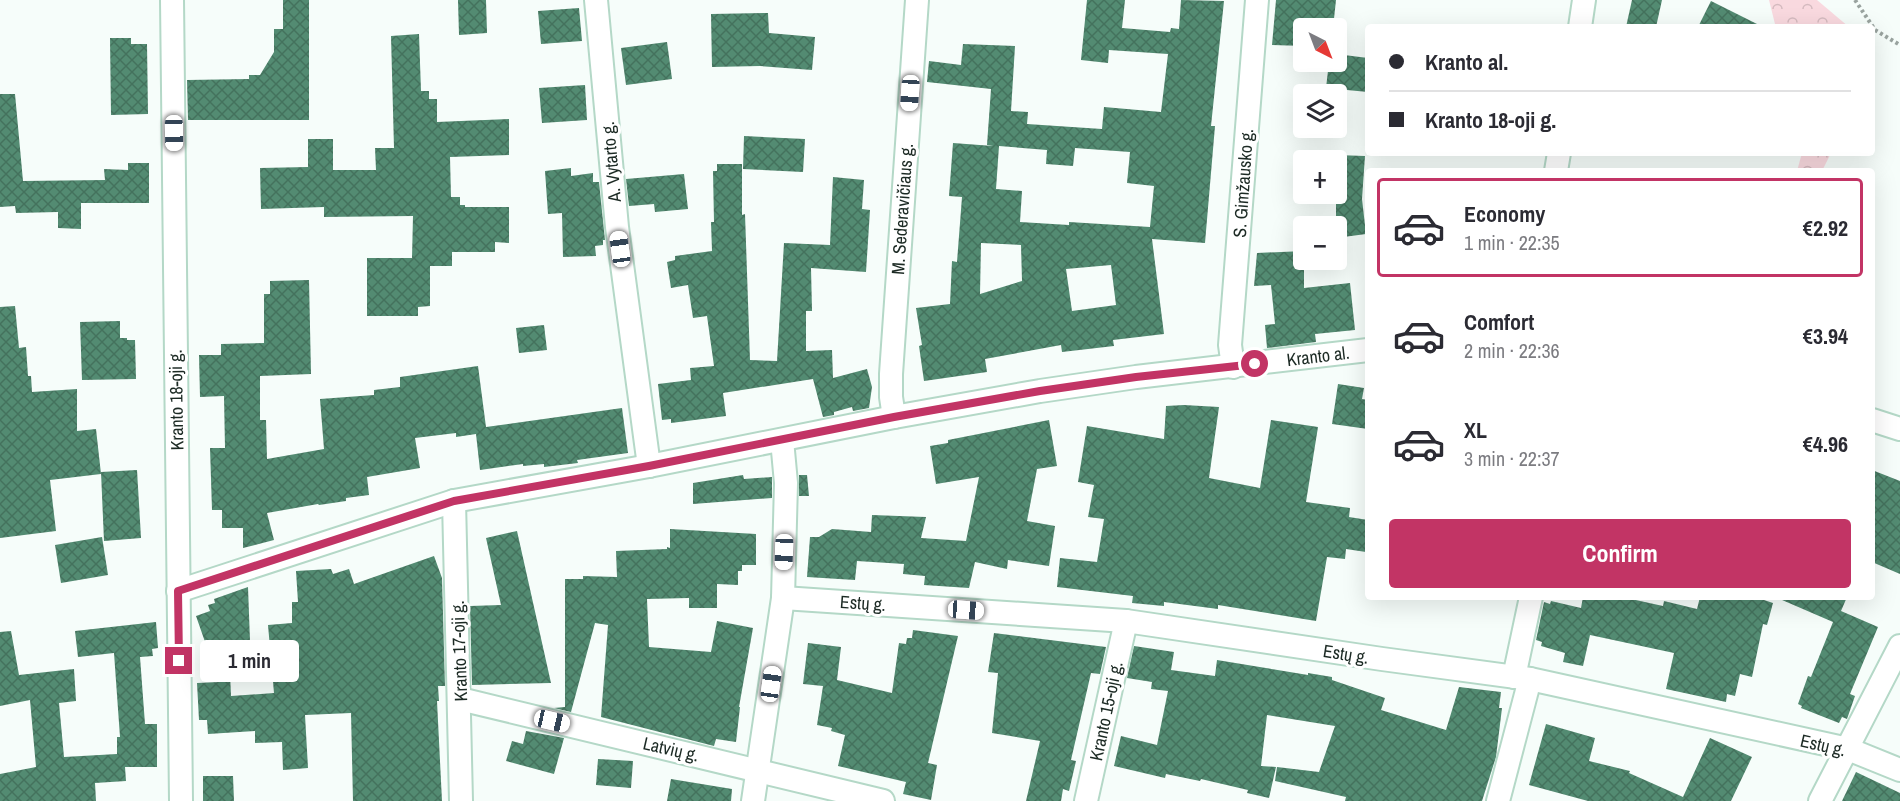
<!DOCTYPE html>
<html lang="en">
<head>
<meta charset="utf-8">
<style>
  :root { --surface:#fff; --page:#f7f7f7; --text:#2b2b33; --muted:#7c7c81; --line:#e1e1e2; --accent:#c23465 }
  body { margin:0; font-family:"Archivo Narrow",sans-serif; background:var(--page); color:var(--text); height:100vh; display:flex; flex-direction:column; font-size:22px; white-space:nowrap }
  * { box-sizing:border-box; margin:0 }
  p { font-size:20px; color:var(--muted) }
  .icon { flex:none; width:33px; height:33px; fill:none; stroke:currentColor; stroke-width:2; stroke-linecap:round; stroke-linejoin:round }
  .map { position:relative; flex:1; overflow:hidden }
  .drawer { position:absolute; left:1365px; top:168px; width:510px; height:432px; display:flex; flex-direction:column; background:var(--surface); border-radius:6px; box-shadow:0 6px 24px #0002 }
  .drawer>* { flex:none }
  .top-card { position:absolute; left:1365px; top:24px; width:510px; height:132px; border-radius:6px; box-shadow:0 6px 24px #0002; display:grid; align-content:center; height:132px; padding:0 24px; background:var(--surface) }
  .needle { width:39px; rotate:138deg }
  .fabs { position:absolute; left:1293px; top:18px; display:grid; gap:12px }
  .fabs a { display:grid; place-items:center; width:54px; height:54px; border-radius:6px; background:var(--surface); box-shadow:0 6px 24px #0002; font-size:30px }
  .end { position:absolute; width:27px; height:27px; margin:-14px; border:8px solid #c23465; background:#fff; box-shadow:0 0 0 3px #fff }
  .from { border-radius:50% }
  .bubble { position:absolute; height:42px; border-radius:6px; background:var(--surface); box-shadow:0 6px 24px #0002; font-size:20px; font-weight:800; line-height:42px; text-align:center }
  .car { position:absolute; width:18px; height:36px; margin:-18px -9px; border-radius:8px; box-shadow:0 0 4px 2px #0007; background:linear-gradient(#fff 24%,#345 0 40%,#fff 0 76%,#345 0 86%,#fff 0) }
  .top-card b { display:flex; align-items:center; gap:21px; height:57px; font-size:22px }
  .top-card b+b { border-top:2px solid var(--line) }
  .top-card i { width:15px; height:15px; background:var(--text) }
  ul { padding:10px 0 0; list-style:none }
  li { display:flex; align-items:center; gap:18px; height:99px; margin:0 12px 9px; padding:0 12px; border:3px solid transparent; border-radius:6px }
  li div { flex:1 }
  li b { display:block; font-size:22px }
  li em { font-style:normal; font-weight:800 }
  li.current { border-color:var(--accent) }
  li>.icon { width:54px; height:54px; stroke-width:1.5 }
  .cta { display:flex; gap:12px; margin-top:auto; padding:12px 24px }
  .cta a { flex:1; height:69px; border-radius:6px; background:var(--accent); color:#fff; font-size:24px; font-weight:800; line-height:69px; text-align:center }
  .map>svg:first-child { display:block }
</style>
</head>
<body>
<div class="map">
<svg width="1900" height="801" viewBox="0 0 1900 801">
  <defs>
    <pattern id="forest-crowns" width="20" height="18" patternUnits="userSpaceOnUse" patternTransform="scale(1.5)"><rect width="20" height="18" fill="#f9d9df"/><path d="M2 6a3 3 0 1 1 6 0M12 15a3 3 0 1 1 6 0" fill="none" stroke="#d5babf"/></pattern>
    <pattern id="building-cross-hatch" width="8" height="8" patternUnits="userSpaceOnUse" patternTransform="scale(1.5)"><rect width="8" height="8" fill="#538b72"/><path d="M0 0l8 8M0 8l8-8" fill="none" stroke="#44725d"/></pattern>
  </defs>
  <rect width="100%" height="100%" fill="#f6fdfa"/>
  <g fill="url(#forest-crowns)">
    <path d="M1769,0H1817L1849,27H1780L1775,24Z"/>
    <path d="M1802,153H1831L1822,171H1797Z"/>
  </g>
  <g fill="url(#building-cross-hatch)" fill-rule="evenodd">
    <path d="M283,0H309V120H188L187,80L249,79V75H260L274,52V29H283Z"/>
    <path d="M458,0H486L487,33L459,35Z"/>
    <path d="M1087,0H1125L1122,28L1170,32L1171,28L1179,29L1181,0L1224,1L1211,126H1215L1205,243L1152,239L1164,334L1113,340L1114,346L1062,352L1061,345L985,359L987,372L924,381L919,346L922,345L916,308L950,304L952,261L957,262L962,197L949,196L953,143L993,146L987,145L991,89L927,82L929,61L961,65L963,44L1015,46L1011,111L1028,112L1027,124L1102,129L1104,107L1161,112L1168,54L1109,50L1108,63L1081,60ZM999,146L1047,150L1046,164L1073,166L1075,148L1130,152L1127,183L1154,186L1150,227L1069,222V225L1020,222L1022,191L996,189ZM981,243L1021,245L1022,281L980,294ZM1111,265L1116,305L1072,311L1066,269Z"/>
    <path d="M1276,0H1336L1333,28H1304V46L1272,45Z"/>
    <path d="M1632,0H1662L1656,27H1626Z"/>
    <path d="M1711,1L1763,27H1698Z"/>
    <path d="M579,8L582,41L541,44L538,11Z"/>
    <path d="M768,13L769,33L815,37L812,70L760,66L712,67L711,14Z"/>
    <path d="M419,34L421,91H429V99H437V122L509,119V155L450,157L451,197H460V205H465V207H509V243L495,242V252H452V266H430V306L418,307V316H367V258H412L413,216L324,217V207L261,209L260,168L308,167V139H333V170H376L375,148H394L391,36Z"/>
    <path d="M110,38H131V44H147L148,114L111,115Z"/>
    <path d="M667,42L672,79L626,85L621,48Z"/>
    <path d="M1336,54L1368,58V92L1326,88L1329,62H1336Z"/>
    <path d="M585,85L587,120L542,123L539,88Z"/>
    <path d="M0,94H15L23,181L105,180L104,169L128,170V163H149V203H81V229L58,228V212L16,213L15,206L0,207Z"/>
    <path d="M744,136L805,139L803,172L743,169Z"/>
    <path d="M1336,155L1365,156L1362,199L1366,234L1336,238Z"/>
    <path d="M717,164H742V215L745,214L750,360L777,361L784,243L830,245L833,177L864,180L862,209L870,210L866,272L811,268L812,311H806V351L832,350L833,378L867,369L872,387L869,408L853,411L852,407L834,412V415L823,417L813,379L723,393L726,416L671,423V419L662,420L658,384L691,380L690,368L714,366L707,316L693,318L688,285L671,288L667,262L675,260V256L712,251L711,222H714L713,171H717Z"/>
    <path d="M571,168V176L593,173V182H599L605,240H603V245L595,246L596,256L563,257L562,213L548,214L545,171Z"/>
    <path d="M684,174L688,209L655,212L654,204L629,206L626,179Z"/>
    <path d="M1304,251V288L1350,283L1355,330L1315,334L1316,342L1267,348L1265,325L1275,324L1271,285L1254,286L1257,253Z"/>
    <path d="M309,280L311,374L260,376V420H266L267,459L324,449L320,399L374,395V390L400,387V377L478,366L486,427L622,408L628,453L577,460L578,463L544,467V464L523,466V464L480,470L476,434L456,437V433L415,438L420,468L367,477L369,495L346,498V501L319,505L318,504L267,513L274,540L243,548V528H222V510H212L210,448H225L224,396L200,397L199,355H221V344L264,343V294H270V281Z"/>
    <path d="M15,306L19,348L26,347L28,376H31L32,392L77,389V431L96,429L101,474L50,480L56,531L0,538V307Z"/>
    <path d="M120,321V338H127V340H135L136,379L82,380L80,322Z"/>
    <path d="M544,325L547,350L519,353L516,328Z"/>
    <path d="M1338,384L1364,388L1362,399L1368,400V429L1332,424Z"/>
    <path d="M1184,405L1219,407L1209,478L1260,488L1271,420L1318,427L1306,502L1350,508L1349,517L1368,520V534L1366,552L1346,549L1345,559L1327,557L1316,621L1218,605V609L1164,602V606L1132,603L1133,596L1057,587L1060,558L1097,562L1104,519L1088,517L1094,485L1078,482L1087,426L1164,439L1166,406Z"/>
    <path d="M1049,420L1057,466L1037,469L1027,521L1055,526L1049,566L1008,560L1007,569L975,562L969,588L924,585L925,576L903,574L904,564L857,561L855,580L807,577L810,537H819L832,529L871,532L872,515L926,517L921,538L966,541L979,477L936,484L930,446L948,443V440Z"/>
    <path d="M137,470L141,538L104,541L101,472Z"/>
    <path d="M1872,470L1900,481V574L1872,562Z"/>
    <path d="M743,475L744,479L772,477V498L693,504V483Z"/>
    <path d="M799,475H807L809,496H799Z"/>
    <path d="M670,529L756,534V565H742V571H738V585L717,584V608H689V598L647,599L649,647L711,652L717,621L753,628L739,707H740L736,742L716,739L714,746L601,717L608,625L595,623L571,712L554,708L565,707V579H583V576L617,577L616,551L667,549V547L670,548Z"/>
    <path d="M517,531L551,683L472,685L470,606L501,605L486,538Z"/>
    <path d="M102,537L108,575L61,583L55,545Z"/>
    <path d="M434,556L442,578L445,686H438L439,701H437L442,801H353L351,713L305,715L308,768L283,770L282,742L255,743V731L208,734L207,720H199L197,683L219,682L196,616L210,611L208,605L215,603L214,599L248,587L250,641L229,649L231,696L274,693L268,625L292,623V602H298L296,571L331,569L333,574L349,569L354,584Z"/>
    <path d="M1583,597H1622L1663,606L1664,601L1697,609L1700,597H1755L1773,603L1767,625L1763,624L1752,677L1740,674L1735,696L1727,694L1726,702L1666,689L1674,653L1590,635L1583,666L1563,662L1565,653L1541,646L1542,642L1536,640L1544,602L1550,604L1551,601L1581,608Z"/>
    <path d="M1775,597H1847L1841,611L1878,627L1850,694L1855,696L1847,719L1842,717L1839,723L1801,708L1802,706L1798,704L1808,676L1811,677L1833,622Z"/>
    <path d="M156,622L158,648L152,649L153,656L140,657L145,724H157V767H125L126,781L95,783L96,801H0V774L36,767L30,700L0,706V632L11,631L19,675L74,669L76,701L59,703L64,757L117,754V737H120L114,653L78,657L75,631Z"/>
    <path d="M913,630L958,636L928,763L937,765L931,800L903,794L906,782L838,766L845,735L831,731L832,728L817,725L823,686L803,684L808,643L841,647L837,680L892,693L899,643L906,644L907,638H912Z"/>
    <path d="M994,633L1106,647L1100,674L1091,673L1071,760L1076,761L1069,791L1063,789L1061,801H1026L1040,741L992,733L998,673L988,672Z"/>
    <path d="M1134,646L1174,652L1171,670L1215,676L1217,660L1308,675V673L1332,677V680L1385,698L1381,710L1446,730L1459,687L1501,692L1499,708H1502L1496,757L1482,801H1345L1346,797L1275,781L1277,767L1319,772L1335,726L1267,715L1261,766L1276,767L1269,798L1247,793L1248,790L1201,779L1200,781L1166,774L1165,778L1114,766L1121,736L1157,745L1168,691L1151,689L1152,682L1127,678Z"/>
    <path d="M1546,724L1595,738L1589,761L1630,771L1629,773L1683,797L1710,738L1752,757L1731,801H1588L1529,785Z"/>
    <path d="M526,731L564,738L554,774L506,761L512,741L523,744Z"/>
    <path d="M598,759L633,761L631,788L596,785Z"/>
    <path d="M1856,772L1900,793V801H1842Z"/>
    <path d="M203,776H233L234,801H203Z"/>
    <path d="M671,779L732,789L731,801H667Z"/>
  </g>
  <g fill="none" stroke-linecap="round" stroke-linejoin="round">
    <g stroke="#b4d8c7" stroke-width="26">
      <g id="minor">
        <path d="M172,0L181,801"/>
        <path d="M596,0L617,227L649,466"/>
        <path d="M1580,27L1584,0"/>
        <path d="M1556,171L1559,153"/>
        <path d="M1233,367L1230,345L1257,0"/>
        <path d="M894,417L891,397V374L917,0"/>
        <path d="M1872,420L1900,429"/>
        <path d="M454,501L461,801"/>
        <path d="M178,591L454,501L649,466L894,417L1040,391L1136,377L1368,350"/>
        <path d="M783,598L1126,621L1382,659L1530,679L1848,749L1900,770"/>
        <path d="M1514,677L1531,597"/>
        <path d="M460,699L883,801"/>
        <path d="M753,801L783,598L786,483L782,440"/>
        <path d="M1086,801L1126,621"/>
        <path d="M1498,801L1530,679"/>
        <path d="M1820,801L1900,646"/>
      </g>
    </g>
    <path stroke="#99a39f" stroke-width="4" stroke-dasharray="3 3" stroke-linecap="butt" d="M1855,0L1875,30L1900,45"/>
    <use href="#minor" stroke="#fff" stroke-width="22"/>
  </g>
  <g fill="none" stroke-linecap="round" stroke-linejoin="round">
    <path stroke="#c23465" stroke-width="8" d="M179,661L178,591L454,501L649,466L894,417L1040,391L1136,377L1255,364"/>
  </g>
  <g text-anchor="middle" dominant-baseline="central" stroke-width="6" stroke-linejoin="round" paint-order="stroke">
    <g font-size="18" fill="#1c2a24" stroke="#fff">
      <text transform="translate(611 162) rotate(-95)">A. Vytarto g.</text>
      <text transform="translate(1243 183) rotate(-86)">S. Gimžausko g.</text>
      <text transform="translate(902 209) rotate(-86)">M. Sederavičiaus g.</text>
      <text transform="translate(1318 356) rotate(-7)">Kranto al.</text>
      <text transform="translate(176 400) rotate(-91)">Kranto 18-oji g.</text>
      <text transform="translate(863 603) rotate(4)">Estų g.</text>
      <text transform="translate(459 651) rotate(-92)">Kranto 17-oji g.</text>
      <text transform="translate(1346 654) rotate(9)">Estų g.</text>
      <text transform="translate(1106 711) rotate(-78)">Kranto 15-oji g.</text>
      <text transform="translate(1823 745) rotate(13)">Estų g.</text>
      <text transform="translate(671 749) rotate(13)">Latvių g.</text>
    </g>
  </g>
</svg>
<div class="fabs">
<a><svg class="needle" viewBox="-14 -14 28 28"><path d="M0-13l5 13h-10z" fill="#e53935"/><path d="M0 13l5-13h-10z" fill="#7c7c81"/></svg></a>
<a><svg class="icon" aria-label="layers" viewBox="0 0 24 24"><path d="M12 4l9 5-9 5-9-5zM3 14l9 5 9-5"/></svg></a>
<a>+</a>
<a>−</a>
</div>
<i class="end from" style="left:1255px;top:364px"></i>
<i class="end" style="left:179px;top:661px"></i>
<div class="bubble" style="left:200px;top:640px;width:99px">1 min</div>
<i class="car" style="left:910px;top:93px;rotate:184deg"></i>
<i class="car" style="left:174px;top:133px;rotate:179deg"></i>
<i class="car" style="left:620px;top:249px;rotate:352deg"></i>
<i class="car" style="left:784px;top:552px;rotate:182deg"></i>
<i class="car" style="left:966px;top:610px;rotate:94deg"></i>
<i class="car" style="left:771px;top:684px;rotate:8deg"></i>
<i class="car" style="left:552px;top:721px;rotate:103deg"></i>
<div class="top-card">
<b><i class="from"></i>Kranto al.</b>
<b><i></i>Kranto 18-oji g.</b>
</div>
<section class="drawer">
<ul>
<li class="current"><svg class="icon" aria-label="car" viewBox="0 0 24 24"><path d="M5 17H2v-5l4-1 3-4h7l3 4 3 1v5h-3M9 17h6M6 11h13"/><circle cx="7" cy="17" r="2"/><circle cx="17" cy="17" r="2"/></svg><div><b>Economy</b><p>1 min · 22:35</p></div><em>€2.92</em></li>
<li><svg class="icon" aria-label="car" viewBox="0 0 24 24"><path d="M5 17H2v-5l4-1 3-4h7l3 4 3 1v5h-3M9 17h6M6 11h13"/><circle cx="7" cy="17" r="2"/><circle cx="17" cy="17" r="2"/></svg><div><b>Comfort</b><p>2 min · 22:36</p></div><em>€3.94</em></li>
<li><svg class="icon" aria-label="car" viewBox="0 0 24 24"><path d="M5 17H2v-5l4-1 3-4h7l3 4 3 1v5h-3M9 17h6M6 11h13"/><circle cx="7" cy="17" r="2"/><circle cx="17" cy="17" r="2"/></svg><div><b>XL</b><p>3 min · 22:37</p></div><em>€4.96</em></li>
</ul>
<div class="cta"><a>Confirm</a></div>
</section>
</div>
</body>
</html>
